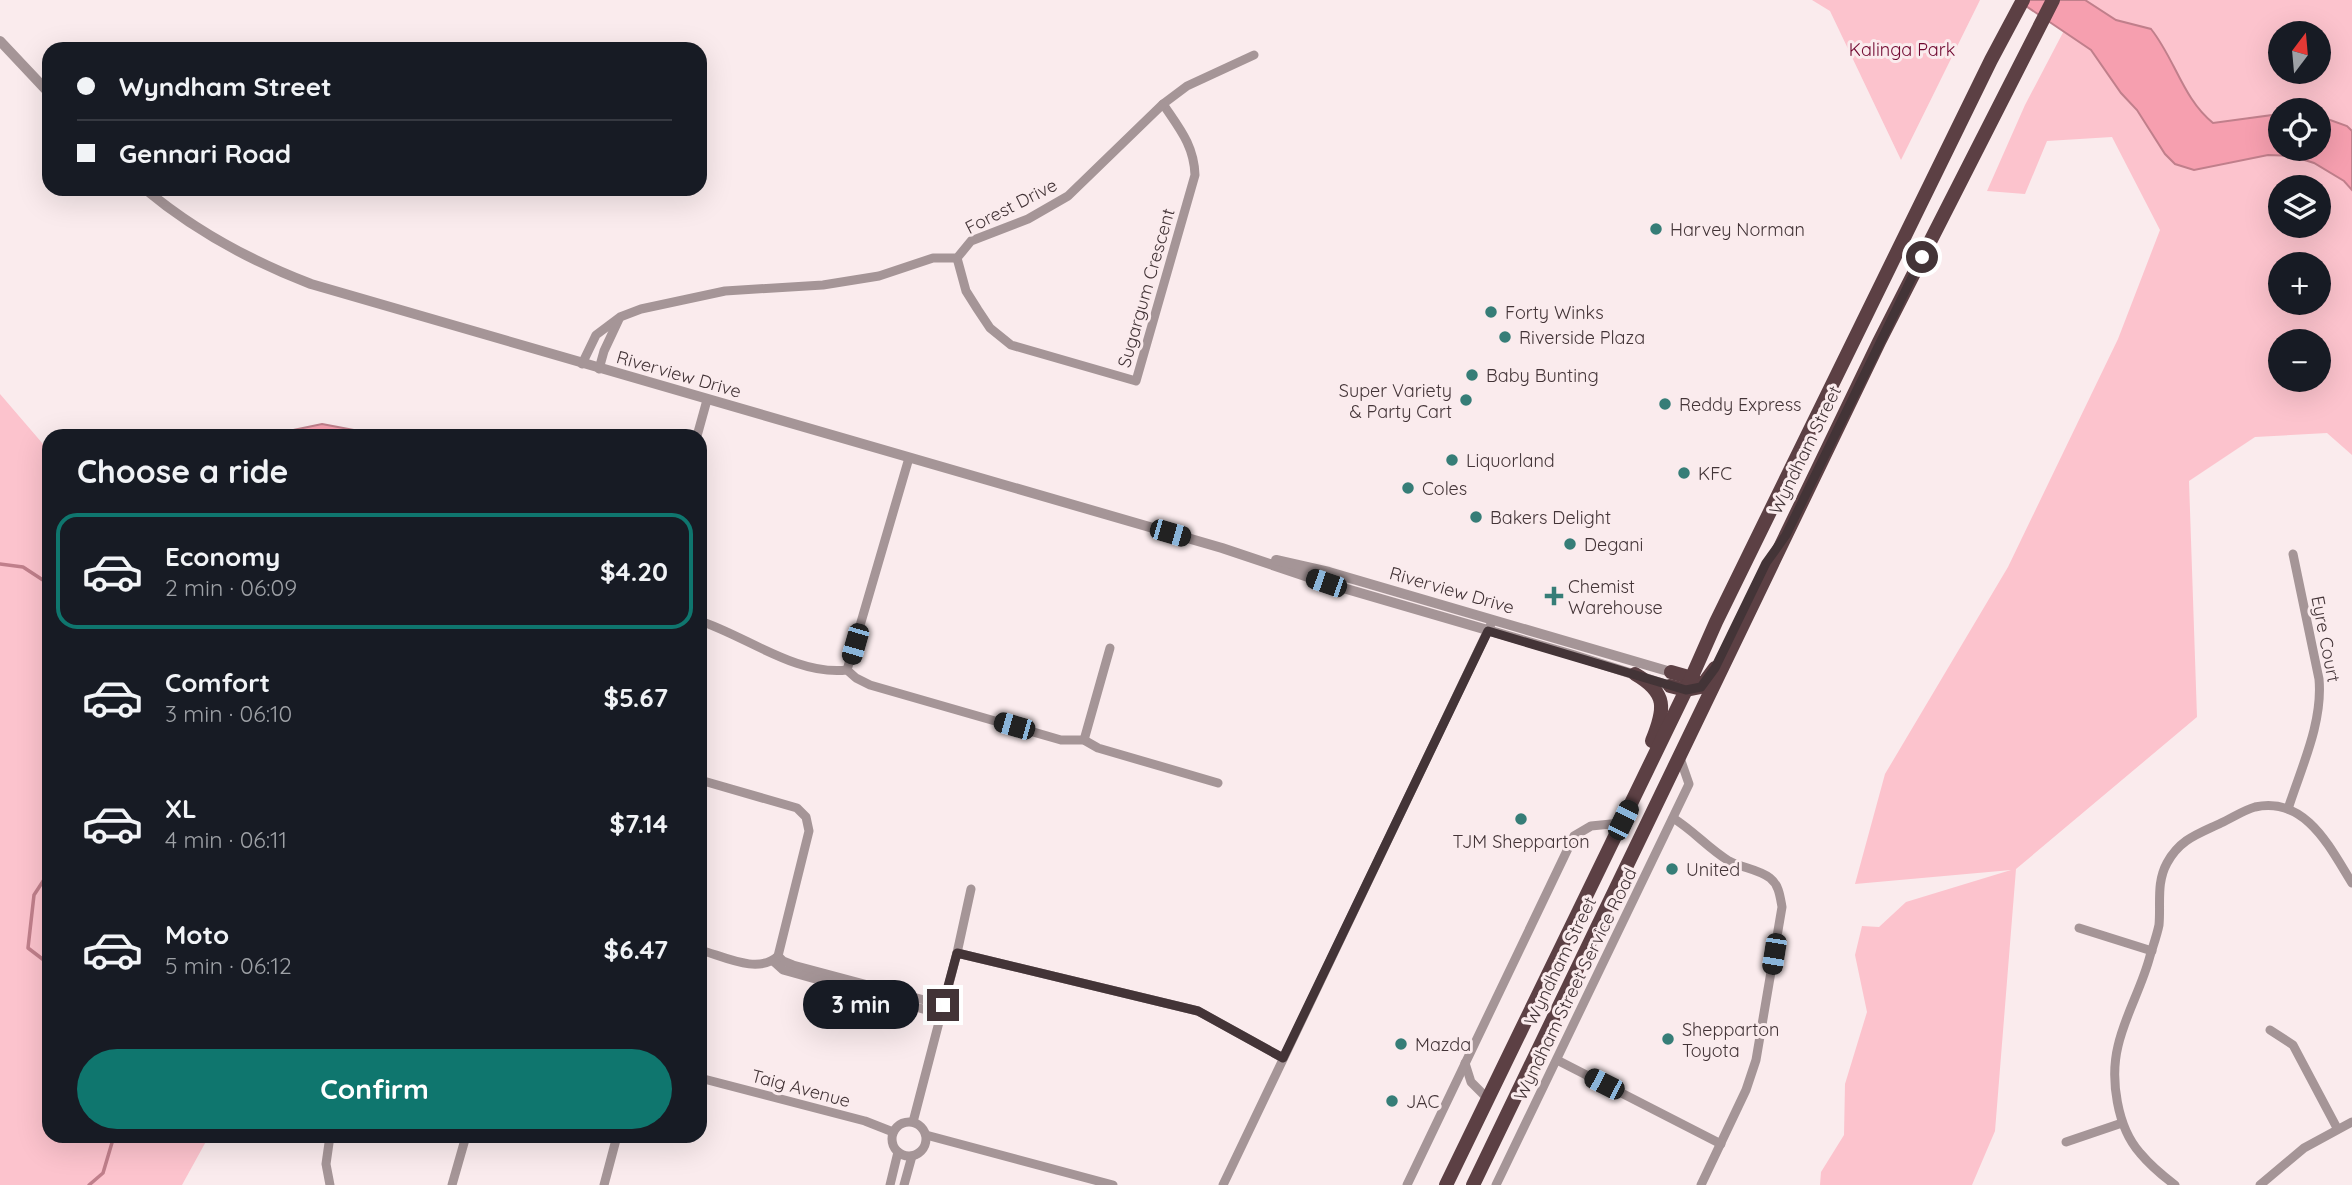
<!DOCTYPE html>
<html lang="en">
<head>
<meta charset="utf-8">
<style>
  :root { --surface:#171b24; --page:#242831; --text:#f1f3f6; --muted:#9ea1a6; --line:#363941; --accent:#0f766e }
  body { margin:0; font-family:Quicksand,sans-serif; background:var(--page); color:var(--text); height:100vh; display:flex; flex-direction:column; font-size:26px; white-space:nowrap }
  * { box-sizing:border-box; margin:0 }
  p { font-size:23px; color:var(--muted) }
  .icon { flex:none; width:38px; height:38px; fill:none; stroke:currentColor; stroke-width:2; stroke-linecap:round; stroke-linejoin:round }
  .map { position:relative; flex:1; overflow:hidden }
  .drawer { position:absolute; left:42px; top:429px; width:665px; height:714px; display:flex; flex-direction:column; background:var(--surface); border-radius:21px; box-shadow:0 7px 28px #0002 }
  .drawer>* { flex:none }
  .top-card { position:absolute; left:42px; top:42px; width:665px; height:154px; border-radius:21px; box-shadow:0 7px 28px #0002; display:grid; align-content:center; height:154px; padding:0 35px; background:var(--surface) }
  .needle { width:46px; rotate:16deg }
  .buttons { position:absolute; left:2268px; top:21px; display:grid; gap:14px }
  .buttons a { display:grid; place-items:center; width:63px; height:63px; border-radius:50%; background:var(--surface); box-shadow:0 7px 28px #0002; font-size:35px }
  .end { position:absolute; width:32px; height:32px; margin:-16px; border:9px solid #433437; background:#fff; box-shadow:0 0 0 4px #fff }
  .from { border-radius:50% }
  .bubble { position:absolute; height:49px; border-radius:24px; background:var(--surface); box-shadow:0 7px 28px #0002; font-size:23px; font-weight:700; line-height:49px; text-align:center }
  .car { position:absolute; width:21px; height:42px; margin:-21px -10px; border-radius:9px; box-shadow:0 0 5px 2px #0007; background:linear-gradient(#222 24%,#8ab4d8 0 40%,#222 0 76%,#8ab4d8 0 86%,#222 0) }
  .top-card b { display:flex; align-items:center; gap:24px; height:66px; font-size:26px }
  .top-card b+b { border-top:2px solid var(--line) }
  .top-card i { width:18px; height:18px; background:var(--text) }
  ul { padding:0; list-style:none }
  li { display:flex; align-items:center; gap:21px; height:116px; margin:0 14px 10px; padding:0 21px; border:4px solid transparent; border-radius:21px }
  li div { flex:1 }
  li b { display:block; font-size:26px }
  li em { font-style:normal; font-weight:700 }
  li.current { border-color:var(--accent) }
  li>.icon { width:63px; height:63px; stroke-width:1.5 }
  h2 { padding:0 35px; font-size:32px; line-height:84px }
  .cta { display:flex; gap:14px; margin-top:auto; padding:14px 35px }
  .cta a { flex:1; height:80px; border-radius:42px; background:var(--accent); color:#fff; font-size:28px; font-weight:700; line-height:80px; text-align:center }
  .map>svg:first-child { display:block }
</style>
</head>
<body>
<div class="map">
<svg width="2352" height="1185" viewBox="0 0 2352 1185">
  <rect width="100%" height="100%" fill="#faebed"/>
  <g fill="#fcc3cd" fill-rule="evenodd">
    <path d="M1812,0H1980L1901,160L1830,11Z"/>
    <path d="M2080,0H2352V455L2327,433L2255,437L2189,481L2197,717L2016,869L1995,1131L1972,1185H1820L1821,1172L1844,1135L1845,1084L1867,1012L1855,955L1862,926L1879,927L1906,902L2011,870L1855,884L1885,774L2008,567L2118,339L2160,230L2112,137L2047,141L2025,194L1987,191L2025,105ZM2280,33H2319V72H2280ZM2280,110H2319V149H2280ZM2280,187H2319V226H2280ZM2280,264H2319V303H2280ZM2280,341H2319V380H2280Z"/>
    <path d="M0,394L49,451V1136H209L182,1185H0Z"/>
  </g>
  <g fill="#f69faf" stroke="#c07f8b" stroke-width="2">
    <path d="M2017,0H2085L2116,20L2151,29C2175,59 2183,99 2213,123L2280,114V149H2319V116L2347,126L2352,131V190L2344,181L2314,163L2292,156L2268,155L2194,170L2175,164L2165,154L2137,110L2121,93L2091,50Z"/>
    <path d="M322,424L359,431L367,436H281L284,432Z"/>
  </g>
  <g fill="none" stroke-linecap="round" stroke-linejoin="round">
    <g stroke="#c07f8b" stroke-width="3.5">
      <path d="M0,564L23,567L49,584"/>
      <path d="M49,872L34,895L28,948L49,964"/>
      <path d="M89,1185L103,1173L114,1136"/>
    </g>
    <g stroke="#a59597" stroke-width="9">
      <path d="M957,258L966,291L978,310L990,328L1011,345L1136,381L1195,175C1194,145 1179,128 1163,104"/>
      <path d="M582,364L596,335L620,317L641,309L725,291L823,285L879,276L933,258H957L971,241L1028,219L1068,196L1163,104L1187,86L1254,55"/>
      <path d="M599,369L604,351L619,319"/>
      <path d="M697,436L707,400"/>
      <path d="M700,621C746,636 797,676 847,670L856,678L870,685L1061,740H1084L1098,748L1218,783"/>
      <path d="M847,670L909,458"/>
      <path d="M1084,740L1110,648"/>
      <path d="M700,780L797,808L806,817L809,831L778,956C758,975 723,956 700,950"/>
      <path d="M2288,809C2301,768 2323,723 2319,679L2293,554"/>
      <path d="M1673,818C1694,831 1709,849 1729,861C1742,868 1758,869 1770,878C1779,885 1780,896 1782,907L1756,1060L1746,1090L1701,1185"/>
      <path d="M2079,928L2152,951"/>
      <path d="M957,953L1198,1011L1283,1058"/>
      <path d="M778,956L783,961L793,965L943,1005"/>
      <path d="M773,961L783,970L941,1014"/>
      <path d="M2270,1030L2293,1045L2337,1128"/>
      <path d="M1557,1060L1721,1144"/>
      <path d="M1465,1063L1471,1082L1488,1099"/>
      <path d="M700,1078L865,1121L893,1132"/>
      <circle cx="909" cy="1139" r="17"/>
      <path d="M913,1122L957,953L971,889"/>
      <path d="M926,1135L1113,1185"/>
      <path d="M330,1136L326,1164L330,1185"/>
      <path d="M2066,1142L2122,1123"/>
      <path d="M452,1185L466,1136"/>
      <path d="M604,1185L617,1136"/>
      <path d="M890,1185L898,1152"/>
      <path d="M904,1185L912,1156"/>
      <path d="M1223,1185L1491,624"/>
      <path d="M1407,1185L1574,836L1591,826L1621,823"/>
      <path d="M1496,1185L1689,784L1680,758"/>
      <path d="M2175,1185C2163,1176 2150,1165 2140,1153C2117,1127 2110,1079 2118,1046C2125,1015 2142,987 2150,956C2153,946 2157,935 2159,925C2161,904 2156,883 2167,863C2180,839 2198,834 2221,823C2232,818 2244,810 2255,807C2306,796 2330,848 2352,883"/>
      <path d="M2260,1185L2304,1148L2352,1122"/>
    </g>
    <g stroke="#a59597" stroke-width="10">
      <path d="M0,41L49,93"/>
      <path d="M145,189C195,231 251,261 311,284L1222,548L1326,583L1573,655L1670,686"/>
      <path d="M1276,560L1329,572L1671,672"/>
    </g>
    <g stroke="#5c4044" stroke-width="14">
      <path d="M1671,672L1692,678L1696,682"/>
      <path d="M1635,674C1668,693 1665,709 1652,741"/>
      <path d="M1670,686L1686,690L1701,687L1715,668"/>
      <path d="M1446,1185L1686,690L1716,622L1991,60L2023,0"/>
      <path d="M1473,1185L1879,342L2053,0"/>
    </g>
  </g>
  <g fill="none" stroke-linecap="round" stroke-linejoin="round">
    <path stroke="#433437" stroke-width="9" d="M943,1005L957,953L1198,1011L1283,1058L1488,631L1686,690L1701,687L1715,668L1766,563L1786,535L1922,257"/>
  </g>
  <g fill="#367d77" stroke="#faebed" stroke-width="2.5">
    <circle cx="1656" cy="229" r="7"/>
    <circle cx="1491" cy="312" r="7"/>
    <circle cx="1505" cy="337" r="7"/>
    <circle cx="1472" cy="375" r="7"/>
    <circle cx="1466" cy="400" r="7"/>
    <circle cx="1665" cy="404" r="7"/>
    <circle cx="1452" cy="460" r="7"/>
    <circle cx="1684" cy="473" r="7"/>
    <circle cx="1408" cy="488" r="7"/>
    <circle cx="1476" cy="517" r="7"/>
    <circle cx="1570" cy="544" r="7"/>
    <path d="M1550.5 585.5h7v7h7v7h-7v7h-7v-7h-7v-7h7z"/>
    <circle cx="1521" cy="819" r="7"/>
    <circle cx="1672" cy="869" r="7"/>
    <circle cx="1668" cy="1039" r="7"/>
    <circle cx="1401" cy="1044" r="7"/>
    <circle cx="1392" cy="1101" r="7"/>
  </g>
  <g text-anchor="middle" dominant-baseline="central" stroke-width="6" stroke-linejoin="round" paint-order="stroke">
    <g font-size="18" fill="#6f072f" stroke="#faebed">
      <text x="1902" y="49">Kalinga Park</text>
    </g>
    <g font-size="18" fill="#433437" stroke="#faebed">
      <text transform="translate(1011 206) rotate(-27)">Forest Drive</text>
      <text transform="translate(1146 288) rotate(-74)">Sugargum Crescent</text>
      <text transform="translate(679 374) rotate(16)">Riverview Drive</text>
      <text transform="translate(1805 450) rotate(-64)">Wyndham Street</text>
      <text transform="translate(1452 590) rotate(16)">Riverview Drive</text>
      <text transform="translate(2326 639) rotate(79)">Eyre Court</text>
      <text transform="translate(1560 961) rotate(-64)">Wyndham Street</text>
      <text transform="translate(1575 984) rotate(-64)">Wyndham Street Service Road</text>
      <text transform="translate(801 1088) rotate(15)">Taig Avenue</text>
    </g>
    <g font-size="18" fill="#433437" stroke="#faebed" text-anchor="start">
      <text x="1670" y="229">Harvey Norman</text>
      <text x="1505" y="312">Forty Winks</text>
      <text x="1519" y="337">Riverside Plaza</text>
      <text x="1486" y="375">Baby Bunting</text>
      <text x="1452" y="390" text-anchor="end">Super Variety<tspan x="1452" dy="21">&amp; Party Cart</tspan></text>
      <text x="1679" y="404">Reddy Express</text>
      <text x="1466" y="460">Liquorland</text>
      <text x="1698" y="473">KFC</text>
      <text x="1422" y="488">Coles</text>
      <text x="1490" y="517">Bakers Delight</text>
      <text x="1584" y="544">Degani</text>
      <text x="1568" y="586">Chemist<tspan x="1568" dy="21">Warehouse</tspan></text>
      <text x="1521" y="841" text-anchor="middle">TJM Shepparton</text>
      <text x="1686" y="869">United</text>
      <text x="1682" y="1029">Shepparton<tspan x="1682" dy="21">Toyota</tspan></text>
      <text x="1415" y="1044">Mazda</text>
      <text x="1406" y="1101">JAC</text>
    </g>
  </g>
</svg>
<div class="buttons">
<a><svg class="needle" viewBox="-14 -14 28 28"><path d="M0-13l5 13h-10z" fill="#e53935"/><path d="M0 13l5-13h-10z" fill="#9ea1a6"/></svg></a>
<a><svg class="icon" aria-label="locate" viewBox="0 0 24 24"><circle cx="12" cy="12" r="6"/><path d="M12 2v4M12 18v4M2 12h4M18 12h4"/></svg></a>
<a><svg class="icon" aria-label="layers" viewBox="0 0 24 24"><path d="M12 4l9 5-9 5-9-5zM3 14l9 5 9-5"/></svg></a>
<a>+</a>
<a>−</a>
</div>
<i class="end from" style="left:1922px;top:257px"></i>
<i class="end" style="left:943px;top:1005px"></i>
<div class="bubble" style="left:803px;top:980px;width:116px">3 min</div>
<i class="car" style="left:1170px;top:533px;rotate:106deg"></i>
<i class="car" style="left:1326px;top:583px;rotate:289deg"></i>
<i class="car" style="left:855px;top:644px;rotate:196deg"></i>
<i class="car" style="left:1014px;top:726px;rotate:286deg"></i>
<i class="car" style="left:1623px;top:820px;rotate:26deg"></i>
<i class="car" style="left:1774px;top:954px;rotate:189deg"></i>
<i class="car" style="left:1604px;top:1084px;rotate:297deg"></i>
<div class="top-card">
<b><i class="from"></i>Wyndham Street</b>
<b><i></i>Gennari Road</b>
</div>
<section class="drawer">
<h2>Choose a ride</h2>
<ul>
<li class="current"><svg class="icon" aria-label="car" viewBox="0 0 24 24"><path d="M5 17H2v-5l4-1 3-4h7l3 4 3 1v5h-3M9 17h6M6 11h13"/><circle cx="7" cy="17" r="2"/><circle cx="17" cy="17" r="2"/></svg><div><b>Economy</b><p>2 min · 06:09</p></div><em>$4.20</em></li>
<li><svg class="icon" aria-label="car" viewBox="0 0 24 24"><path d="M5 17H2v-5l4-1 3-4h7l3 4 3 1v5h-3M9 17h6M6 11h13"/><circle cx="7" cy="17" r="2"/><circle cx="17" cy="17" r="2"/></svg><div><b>Comfort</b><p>3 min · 06:10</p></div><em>$5.67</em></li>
<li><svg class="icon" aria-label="car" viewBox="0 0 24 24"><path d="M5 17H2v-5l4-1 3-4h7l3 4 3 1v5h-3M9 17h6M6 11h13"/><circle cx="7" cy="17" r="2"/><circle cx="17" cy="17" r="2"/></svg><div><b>XL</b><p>4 min · 06:11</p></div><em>$7.14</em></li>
<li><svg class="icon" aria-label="car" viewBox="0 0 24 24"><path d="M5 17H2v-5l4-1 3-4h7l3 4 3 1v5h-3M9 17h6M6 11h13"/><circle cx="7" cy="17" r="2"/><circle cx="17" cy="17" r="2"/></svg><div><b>Moto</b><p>5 min · 06:12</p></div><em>$6.47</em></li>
</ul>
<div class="cta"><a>Confirm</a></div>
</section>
</div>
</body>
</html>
